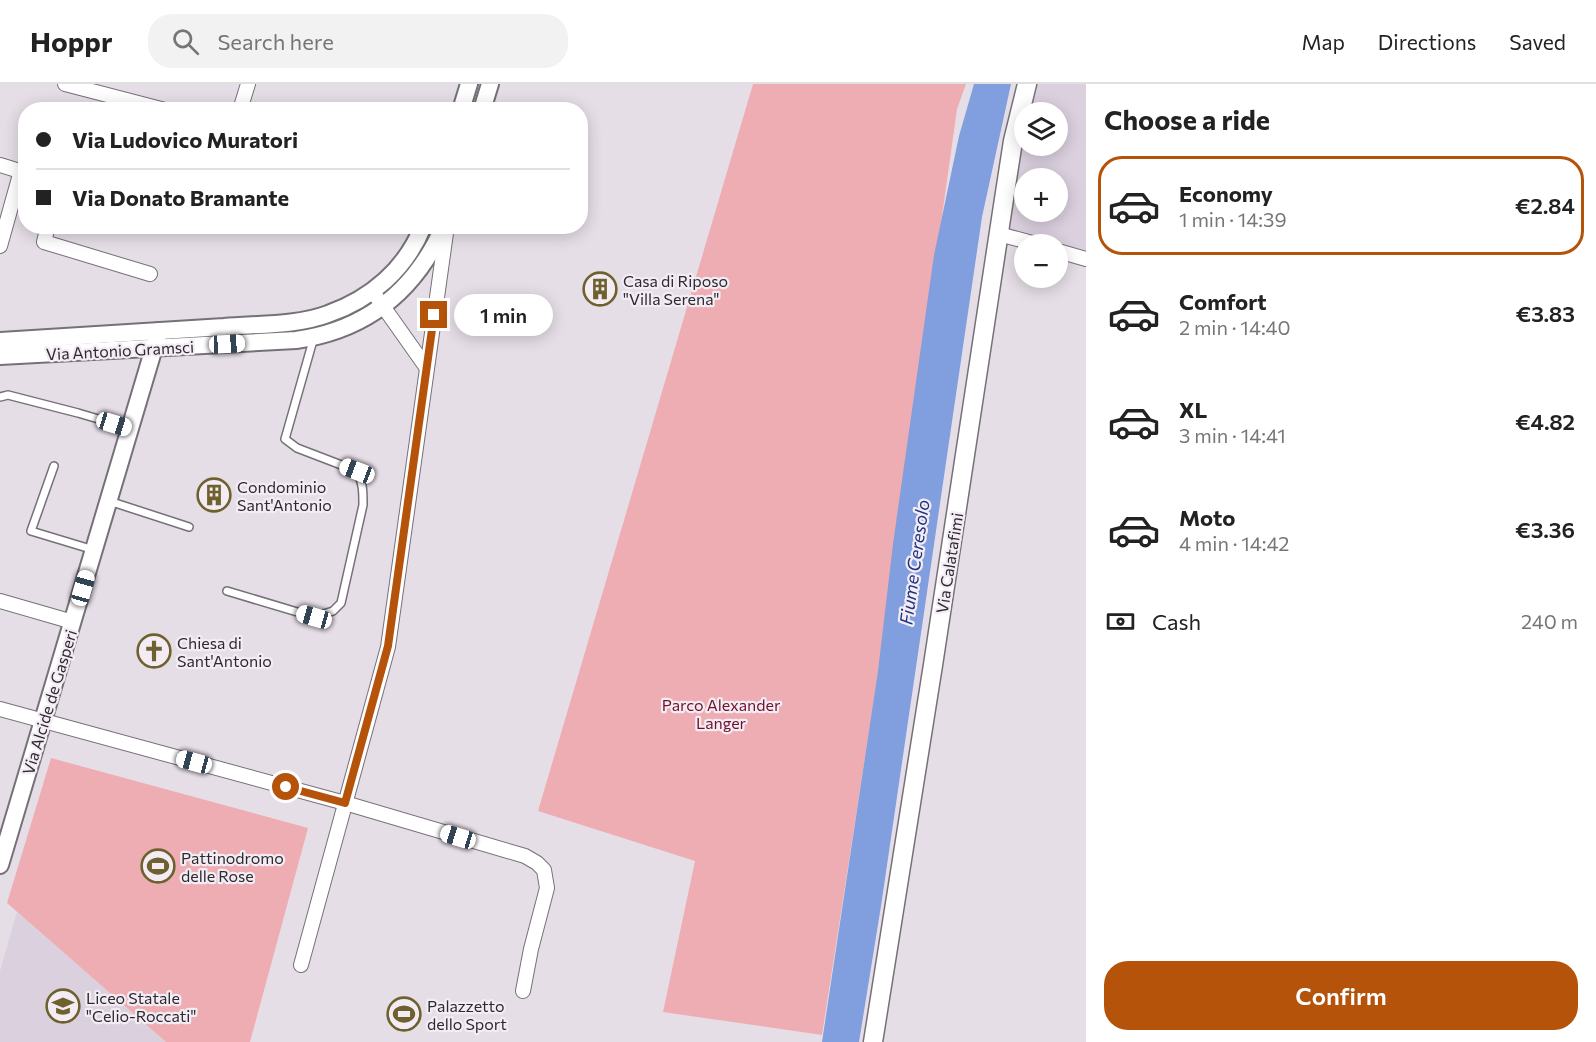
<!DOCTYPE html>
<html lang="en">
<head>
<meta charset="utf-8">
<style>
  :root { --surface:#fff; --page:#f2f2f2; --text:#222; --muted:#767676; --line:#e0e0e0; --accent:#b45309 }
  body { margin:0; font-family:Commissioner,sans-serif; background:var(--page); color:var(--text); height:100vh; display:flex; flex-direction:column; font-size:22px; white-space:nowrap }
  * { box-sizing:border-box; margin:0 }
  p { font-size:20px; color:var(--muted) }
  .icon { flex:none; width:33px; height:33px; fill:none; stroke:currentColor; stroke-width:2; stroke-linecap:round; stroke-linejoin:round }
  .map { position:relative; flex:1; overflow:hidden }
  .side { display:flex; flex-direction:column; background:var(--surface); width:510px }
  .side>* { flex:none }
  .top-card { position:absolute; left:18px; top:18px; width:570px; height:132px; border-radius:24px; box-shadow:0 3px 15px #0003; display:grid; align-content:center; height:132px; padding:0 18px; background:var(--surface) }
  .tools { position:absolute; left:1014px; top:18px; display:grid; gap:12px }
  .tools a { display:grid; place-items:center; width:54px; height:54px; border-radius:50%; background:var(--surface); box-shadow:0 3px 15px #0003; font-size:30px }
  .end { position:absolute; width:27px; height:27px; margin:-14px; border:8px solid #b45309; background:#fff; box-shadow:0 0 0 3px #fff }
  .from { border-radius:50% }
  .bubble { position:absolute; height:42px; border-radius:21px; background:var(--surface); box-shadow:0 3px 15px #0003; font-size:20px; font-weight:600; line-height:42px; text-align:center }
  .car { position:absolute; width:18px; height:36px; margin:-18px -9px; border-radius:8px; box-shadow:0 0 4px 2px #0007; background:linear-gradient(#fff 24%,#345 0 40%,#fff 0 76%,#345 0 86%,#fff 0) }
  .top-card b { display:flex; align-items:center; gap:21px; height:57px; font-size:22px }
  .top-card b+b { border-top:2px solid var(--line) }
  .top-card i { width:15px; height:15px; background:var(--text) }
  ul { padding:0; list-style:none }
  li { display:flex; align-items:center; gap:18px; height:99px; margin:0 12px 9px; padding:0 6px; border:3px solid transparent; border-radius:24px }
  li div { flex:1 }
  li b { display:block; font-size:22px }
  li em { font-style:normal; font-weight:600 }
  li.on { border-color:var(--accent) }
  li>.icon { width:54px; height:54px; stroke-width:1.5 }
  h2 { padding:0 18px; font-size:27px; line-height:72px }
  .pay { display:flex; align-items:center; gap:15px; height:66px; padding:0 18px; font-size:22px }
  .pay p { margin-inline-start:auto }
  .primary-button { display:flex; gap:12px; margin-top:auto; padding:12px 18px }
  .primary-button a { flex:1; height:69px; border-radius:24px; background:var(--accent); color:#fff; font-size:24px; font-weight:600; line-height:69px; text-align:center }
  header { display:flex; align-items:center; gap:36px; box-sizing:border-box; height:84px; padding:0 30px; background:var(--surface); border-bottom:2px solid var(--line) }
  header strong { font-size:28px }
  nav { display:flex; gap:33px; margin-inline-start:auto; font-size:21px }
  .search { width:420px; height:54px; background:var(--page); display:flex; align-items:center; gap:15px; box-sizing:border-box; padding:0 21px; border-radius:24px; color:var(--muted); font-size:22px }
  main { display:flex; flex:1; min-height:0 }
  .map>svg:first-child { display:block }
</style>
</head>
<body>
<header>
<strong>Hoppr</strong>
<div class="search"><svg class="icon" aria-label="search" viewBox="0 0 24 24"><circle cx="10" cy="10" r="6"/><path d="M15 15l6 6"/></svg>Search here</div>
<nav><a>Map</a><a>Directions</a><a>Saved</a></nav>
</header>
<main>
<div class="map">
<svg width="1086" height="958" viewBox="0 0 1086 958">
  <rect width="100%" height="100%" fill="#e6dee7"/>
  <g fill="#dbd0de" fill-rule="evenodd">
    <path d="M1034,0H1086V173L1058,160H1030L1002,154L1024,42V62H1058V28H1027ZM1024,94H1058V128H1024Z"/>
    <path d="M17,828L166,958H0V887Z"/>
  </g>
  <g fill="#eeadb2">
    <path d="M753,0H966L957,25L879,583L822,951L663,928L695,777L538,727Z"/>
    <path d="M51,674L308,744L250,958H166L7,819Z"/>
  </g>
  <path fill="#819ede" d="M974,0H1011L982,133L881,822L859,958H822L878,587L893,460L934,171L959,52Z"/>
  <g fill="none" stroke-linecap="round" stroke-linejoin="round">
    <g stroke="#767078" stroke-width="10">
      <g id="service">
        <path d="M0,313L8,311L78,329L129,344"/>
        <path d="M54,382L31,447L94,466"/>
        <path d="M109,417L189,443"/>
        <path d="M227,507L314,533L333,527L341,519L363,421C363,408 363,398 357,387L297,364L285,355L314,253"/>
      </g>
    </g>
    <g stroke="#767078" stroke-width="16">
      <g id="minor">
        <path d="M65,0L165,26"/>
        <path d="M240,26L248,0"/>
        <path d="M0,81L26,89"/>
        <path d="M48,142L44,158L150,190"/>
        <path d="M999,150L1036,160"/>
        <path d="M0,162L21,87"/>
        <path d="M1058,167L1086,175"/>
        <path d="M373,208L426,283"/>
        <path d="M0,517L73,538"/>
        <path d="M0,625L345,719L525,772L537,779L544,786L547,804L531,865L523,907"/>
        <path d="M301,881L388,563L447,142"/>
      </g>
    </g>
    <g stroke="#767078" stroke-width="20">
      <g id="tertiary">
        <path d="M461,26L469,0"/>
        <path d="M482,26L490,0"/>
        <path d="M0,257C75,252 149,248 224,243C258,240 296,242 328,230C371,215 406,185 423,142"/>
        <path d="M0,272L296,256C367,246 415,207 444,142"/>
        <path d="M0,781L159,247"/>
      </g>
    </g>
    <g stroke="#767078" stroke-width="21">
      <path id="secondary" d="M873,958L933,581L1004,115L1013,57L1027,0"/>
    </g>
    <use href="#service" stroke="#fff" stroke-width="7"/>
    <use href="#minor" stroke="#fff" stroke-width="14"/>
    <use href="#tertiary" stroke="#fff" stroke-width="16"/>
    <use href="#secondary" stroke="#fff" stroke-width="18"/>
  </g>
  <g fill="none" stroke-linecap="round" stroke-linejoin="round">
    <path stroke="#b45309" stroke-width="8" d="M286,703L345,719L388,562L434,231"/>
  </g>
  <defs>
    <g id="building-ring" transform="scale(1.725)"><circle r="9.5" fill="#f3ecf5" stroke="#6e612e" stroke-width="1.5"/><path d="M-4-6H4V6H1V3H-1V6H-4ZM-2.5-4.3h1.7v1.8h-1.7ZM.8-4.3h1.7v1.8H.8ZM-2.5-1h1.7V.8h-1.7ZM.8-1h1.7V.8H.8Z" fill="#6e612e"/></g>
    <g id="church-ring" transform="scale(1.725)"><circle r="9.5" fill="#f3ecf5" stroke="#6e612e" stroke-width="1.5"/><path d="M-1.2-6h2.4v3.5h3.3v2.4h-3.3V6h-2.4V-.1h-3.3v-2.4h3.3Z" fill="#6e612e"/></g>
    <g id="stadium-ring" transform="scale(1.725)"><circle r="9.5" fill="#f3ecf5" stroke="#6e612e" stroke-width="1.5"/><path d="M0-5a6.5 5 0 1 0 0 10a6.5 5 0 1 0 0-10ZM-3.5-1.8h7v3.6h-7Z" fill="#6e612e"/></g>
    <g id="university-ring" transform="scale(1.725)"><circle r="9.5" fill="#f3ecf5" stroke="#6e612e" stroke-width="1.5"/><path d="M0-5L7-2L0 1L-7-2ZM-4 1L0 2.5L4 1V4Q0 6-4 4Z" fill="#6e612e"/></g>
  </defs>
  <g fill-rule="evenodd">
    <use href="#building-ring" x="600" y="205"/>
    <use href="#building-ring" x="214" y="411"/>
    <use href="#church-ring" x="154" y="567"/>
    <use href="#stadium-ring" x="158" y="782"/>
    <use href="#university-ring" x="63" y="922"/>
    <use href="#stadium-ring" x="404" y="930"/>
  </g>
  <g text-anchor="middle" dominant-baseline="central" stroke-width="4.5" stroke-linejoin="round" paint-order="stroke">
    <g font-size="16" fill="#2d2a2d" stroke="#f3ecf5" text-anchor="start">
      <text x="623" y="196">Casa di Riposo<tspan x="623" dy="18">"Villa Serena"</tspan></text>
      <text x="237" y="402">Condominio<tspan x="237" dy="18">Sant'Antonio</tspan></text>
      <text x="177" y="558">Chiesa di<tspan x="177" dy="18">Sant'Antonio</tspan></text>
      <text x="181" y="773">Pattinodromo<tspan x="181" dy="18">delle Rose</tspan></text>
      <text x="86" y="913">Liceo Statale<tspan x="86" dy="18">"Celio-Roccati"</tspan></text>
      <text x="427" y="921">Palazzetto<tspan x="427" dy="18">dello Sport</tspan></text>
    </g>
    <g font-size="16" fill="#2d2a2d" stroke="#f3ecf5">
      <text transform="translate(120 266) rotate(-3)">Via Antonio Gramsci</text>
      <text transform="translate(949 479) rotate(-81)">Via Calatafimi</text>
      <text transform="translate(49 618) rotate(-73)">Via Alcide de Gasperi</text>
    </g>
    <g font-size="16" fill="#711129" stroke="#f3ecf5">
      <text x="721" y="620">Parco Alexander<tspan x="721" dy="18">Langer</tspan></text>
    </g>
    <g font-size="18" font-style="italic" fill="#1a347e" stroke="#f3ecf5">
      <text transform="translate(914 478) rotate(-82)">Fiume Ceresolo</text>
    </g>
  </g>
</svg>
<div class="tools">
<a><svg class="icon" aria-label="layers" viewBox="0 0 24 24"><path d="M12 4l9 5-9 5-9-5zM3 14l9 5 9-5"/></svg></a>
<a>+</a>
<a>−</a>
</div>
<i class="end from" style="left:286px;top:703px"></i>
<i class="end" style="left:434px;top:231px"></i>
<div class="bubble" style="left:454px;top:210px;width:99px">1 min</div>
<i class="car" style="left:227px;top:260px;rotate:87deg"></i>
<i class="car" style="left:114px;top:340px;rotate:107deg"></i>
<i class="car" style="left:357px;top:387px;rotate:291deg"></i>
<i class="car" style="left:83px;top:504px;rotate:16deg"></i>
<i class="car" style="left:314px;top:533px;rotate:286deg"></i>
<i class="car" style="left:194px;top:678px;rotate:285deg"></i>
<i class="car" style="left:458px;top:753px;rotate:287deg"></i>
<div class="top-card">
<b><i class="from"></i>Via Ludovico Muratori</b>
<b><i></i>Via Donato Bramante</b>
</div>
</div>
<section class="side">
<h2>Choose a ride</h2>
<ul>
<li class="on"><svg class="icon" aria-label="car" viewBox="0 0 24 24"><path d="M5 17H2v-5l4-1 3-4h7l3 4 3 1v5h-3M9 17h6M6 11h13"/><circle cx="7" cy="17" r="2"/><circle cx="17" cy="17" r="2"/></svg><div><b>Economy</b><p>1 min · 14:39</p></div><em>€2.84</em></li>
<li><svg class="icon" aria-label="car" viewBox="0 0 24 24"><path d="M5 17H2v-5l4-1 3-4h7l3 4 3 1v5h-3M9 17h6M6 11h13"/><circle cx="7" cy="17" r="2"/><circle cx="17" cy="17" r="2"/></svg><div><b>Comfort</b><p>2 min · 14:40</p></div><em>€3.83</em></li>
<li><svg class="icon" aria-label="car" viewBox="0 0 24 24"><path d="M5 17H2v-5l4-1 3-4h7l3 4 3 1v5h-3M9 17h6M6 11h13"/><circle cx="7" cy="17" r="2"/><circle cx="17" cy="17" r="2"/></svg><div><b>XL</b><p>3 min · 14:41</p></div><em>€4.82</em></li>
<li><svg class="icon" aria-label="car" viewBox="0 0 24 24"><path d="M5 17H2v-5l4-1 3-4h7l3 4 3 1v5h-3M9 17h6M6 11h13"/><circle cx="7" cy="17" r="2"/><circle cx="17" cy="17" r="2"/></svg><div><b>Moto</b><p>4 min · 14:42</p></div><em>€3.36</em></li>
</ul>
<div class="pay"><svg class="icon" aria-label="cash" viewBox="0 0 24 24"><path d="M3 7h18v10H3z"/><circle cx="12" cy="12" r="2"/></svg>Cash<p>240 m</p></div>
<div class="primary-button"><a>Confirm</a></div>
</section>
</main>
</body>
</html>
